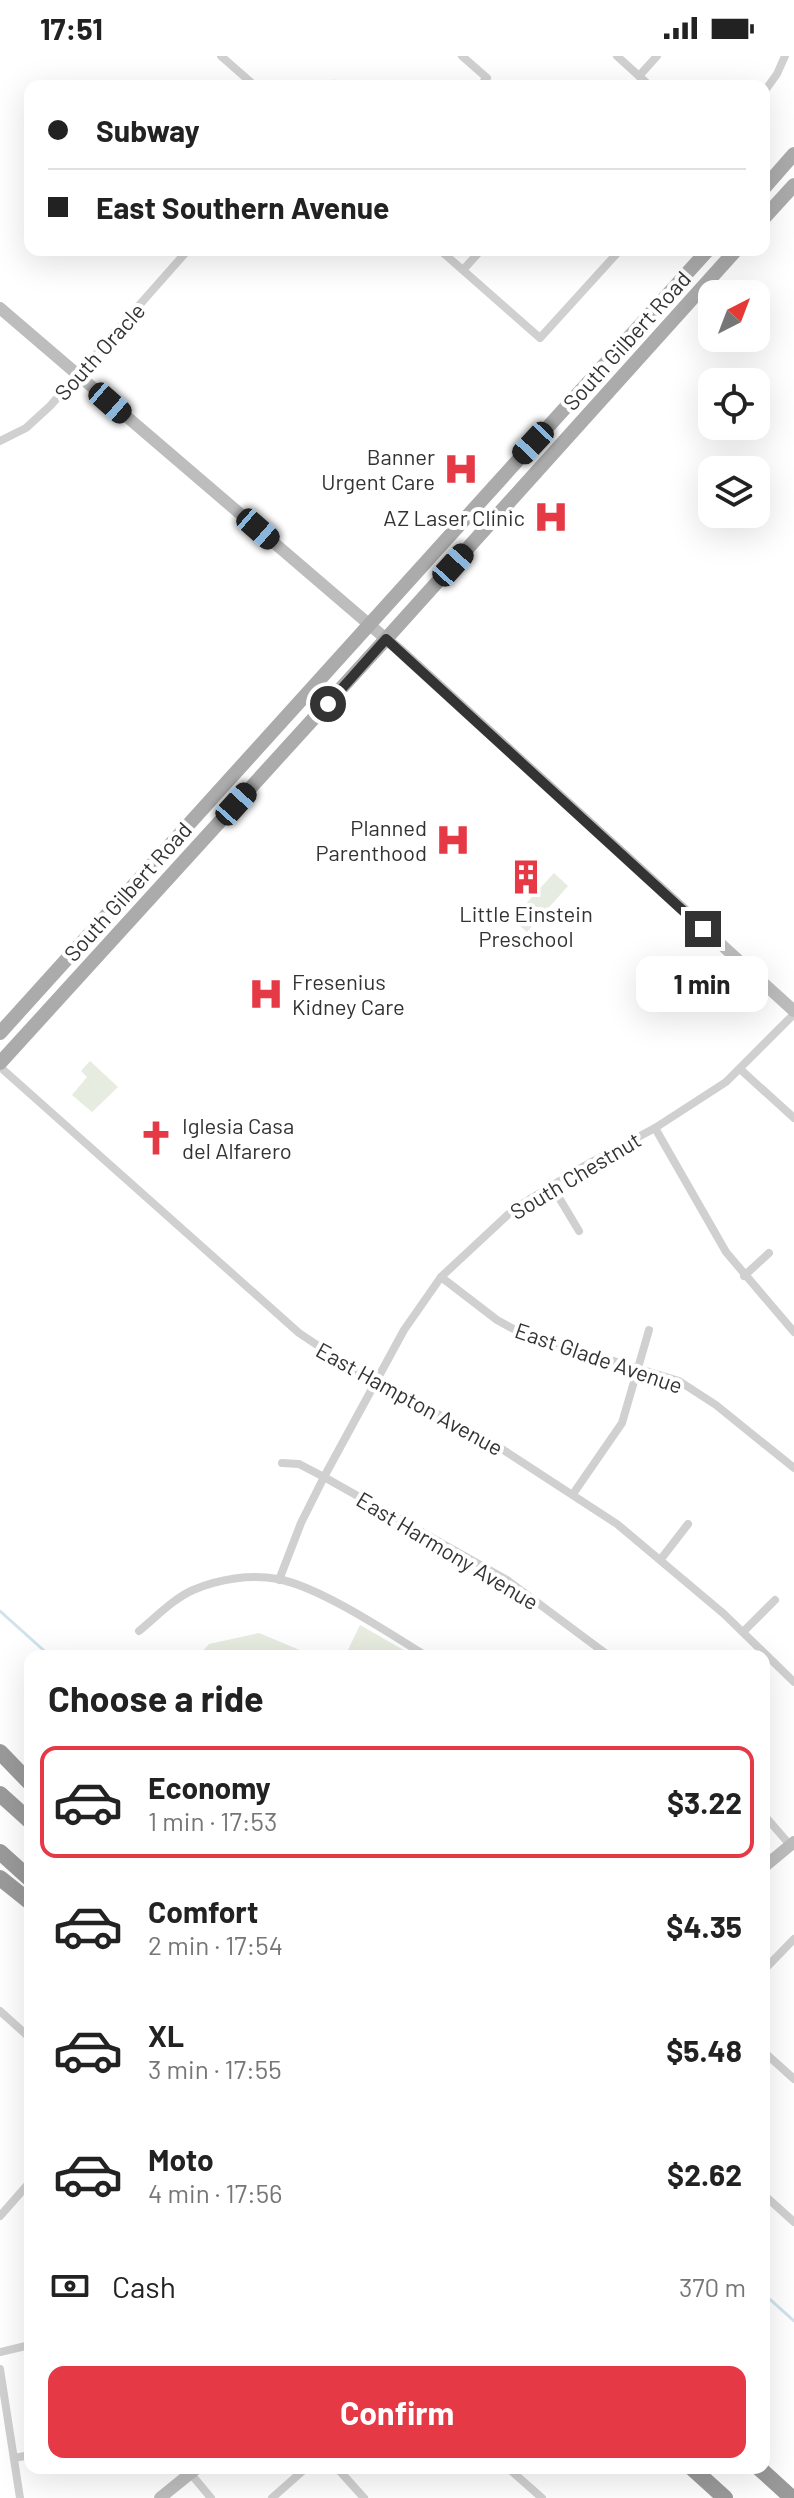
<!DOCTYPE html>
<html lang="en">
<head>
<meta charset="utf-8">
<style>
  :root { --surface:#fff; --page:#f6f6f6; --text:#222; --muted:#767676; --line:#e0e0e0; --accent:#e63946 }
  body { margin:0; font-family:Barlow,sans-serif; background:var(--page); color:var(--text); height:100vh; display:flex; flex-direction:column; font-size:30px; white-space:nowrap }
  * { box-sizing:border-box; margin:0 }
  p { font-size:26px; color:var(--muted) }
  .icon { flex:none; width:44px; height:44px; fill:none; stroke:currentColor; stroke-width:2; stroke-linecap:round; stroke-linejoin:round }
  .map { position:relative; flex:1; overflow:hidden }
  .drawer { position:absolute; left:24px; top:1594px; width:746px; height:824px; display:flex; flex-direction:column; background:var(--surface); border-radius:16px; box-shadow:0 8px 32px #0002 }
  .drawer>* { flex:none }
  .top-card { position:absolute; left:24px; top:24px; width:746px; height:176px; border-radius:16px; box-shadow:0 8px 32px #0002; display:grid; align-content:center; height:176px; padding:0 24px; background:var(--surface) }
  .needle { width:52px; rotate:42deg }
  .tools { position:absolute; left:698px; top:224px; display:grid; gap:16px }
  .tools a { display:grid; place-items:center; width:72px; height:72px; border-radius:16px; background:var(--surface); box-shadow:0 8px 32px #0002; font-size:40px }
  .end { position:absolute; width:36px; height:36px; margin:-18px; border:10px solid #333; background:#fff; box-shadow:0 0 0 4px #fff }
  .from { border-radius:50% }
  .bubble { position:absolute; height:56px; border-radius:16px; background:var(--surface); box-shadow:0 8px 32px #0002; font-size:26px; font-weight:700; line-height:56px; text-align:center }
  .car { position:absolute; width:24px; height:48px; margin:-24px -12px; border-radius:10px; box-shadow:0 0 6px 2px #0007; background:linear-gradient(#222 24%,#8ab4d8 0 40%,#222 0 76%,#8ab4d8 0 86%,#222 0) }
  .top-card b { display:flex; align-items:center; gap:28px; height:76px; font-size:30px }
  .top-card b+b { border-top:2px solid var(--line) }
  .top-card i { width:20px; height:20px; background:var(--text) }
  ul { padding:0; list-style:none }
  li { display:flex; align-items:center; gap:24px; height:112px; margin:0 16px 12px; padding:0 8px; border:4px solid transparent; border-radius:16px }
  li div { flex:1 }
  li b { display:block; font-size:30px }
  li em { font-style:normal; font-weight:700 }
  li.on { border-color:var(--accent) }
  li>.icon { width:72px; height:72px; stroke-width:1.5 }
  h2 { padding:0 24px; font-size:36px; line-height:96px }
  .pay { display:flex; align-items:center; gap:20px; height:88px; padding:0 24px; font-size:30px }
  .pay p { margin-inline-start:auto }
  .cta { display:flex; gap:16px; margin-top:auto; padding:16px 24px }
  .cta a { flex:1; height:92px; border-radius:16px; background:var(--accent); color:#fff; font-size:32px; font-weight:700; line-height:92px; text-align:center }
  .status { display:flex; justify-content:space-between; align-items:center; height:56px; padding:0 40px; background:var(--surface); direction:ltr }
  .status svg { height:22px; fill:currentColor }
  .map>svg:first-child { display:block }
</style>
</head>
<body>
<div class="status"><b>17:51</b><svg viewBox="0 0 49 12"><path d="M0 12V9h3v3zM5 12V6h3v6zM10 12V3h3v9zM15 12V0h3v12zM26 1h20v11H26zM47 4h2v5h-2z"/></svg></div>
<div class="map">
<svg width="794" height="2442" viewBox="0 0 794 2442">
  <rect width="100%" height="100%" fill="#fff"/>
  <g fill="#e6ecdf">
    <path d="M554,817L568,830L527,876L512,863Z"/>
    <path d="M90,1005L118,1031L92,1056L72,1039L87,1021L81,1015Z"/>
    <path d="M360,1569L414,1600H345Z"/>
    <path d="M259,1577L314,1600H198L209,1588Z"/>
  </g>
  <g fill="none" stroke-linecap="round" stroke-linejoin="round">
    <g stroke="#cfe2ee" stroke-width="3">
      <path d="M0,1555L50,1600"/>
      <path d="M764,2238L794,2265"/>
    </g>
    <g stroke="#d0d0d0" stroke-width="8">
      <path d="M221,0L255,30"/>
      <path d="M462,0L487,22L480,30"/>
      <path d="M617,0L650,30"/>
      <path d="M639,20L657,0"/>
      <path d="M332,30L334,28"/>
      <path d="M764,36L777,18L785,0"/>
      <path d="M440,194L540,282L620,194"/>
      <path d="M463,214L481,194"/>
      <path d="M0,385L26,372L50,350L188,194"/>
      <path d="M0,1011L299,1277L359,1317L488,1384L617,1468L724,1558L794,1626"/>
      <path d="M740,1013L794,1062"/>
      <path d="M655,1072L726,1196L794,1276"/>
      <path d="M552,1130L579,1175"/>
      <path d="M744,1220L769,1197"/>
      <path d="M441,1221L497,1264L519,1276L679,1325L716,1349L794,1412"/>
      <path d="M282,1407L299,1408L324,1421L507,1524L609,1600"/>
      <path d="M573,1438L622,1367L649,1274"/>
      <path d="M661,1503L688,1468"/>
      <path d="M279,1524L301,1467L324,1421L404,1274L441,1221L514,1153L586,1109L655,1072L726,1026L794,958"/>
      <path d="M139,1575C156,1561 173,1543 193,1534C219,1523 250,1518 278,1523C320,1531 389,1577 426,1600"/>
      <path d="M743,1576L775,1544"/>
      <path d="M764,1759L790,1789"/>
      <path d="M764,1914L794,1883"/>
      <path d="M0,1955L30,1982"/>
      <path d="M764,1996L794,2023"/>
      <path d="M764,2139L794,2166"/>
      <path d="M0,2160L30,2126"/>
      <path d="M0,2296L30,2289"/>
      <path d="M0,2313L20,2442"/>
      <path d="M14,2402L30,2399"/>
      <path d="M337,2412L364,2442"/>
      <path d="M508,2412L542,2442"/>
      <path d="M191,2418L211,2442"/>
      <path d="M272,2442L306,2412"/>
    </g>
    <g stroke="#bdbdbd" stroke-width="12">
      <path d="M0,252L399,594L794,955"/>
      <path d="M764,1811L794,1786"/>
      <path d="M160,2442L197,2412"/>
    </g>
    <g stroke="#ababab" stroke-width="14">
      <path d="M764,132L794,98"/>
      <path d="M764,162L794,129"/>
      <path d="M0,977L708,194"/>
      <path d="M0,1007L386,583L736,194"/>
    </g>
    <g stroke="#9a9a9a" stroke-width="16">
      <path d="M0,1696L30,1727"/>
      <path d="M0,1738L30,1765"/>
      <path d="M0,1796L30,1823"/>
      <path d="M0,1822L30,1846"/>
      <path d="M692,2412L725,2442"/>
      <path d="M759,2412L792,2442"/>
    </g>
  </g>
  <g fill="none" stroke-linecap="round" stroke-linejoin="round">
    <path stroke="#333" stroke-width="10" d="M328,648L386,583L703,873"/>
  </g>
  <defs>
    <g id="hospital-bare" transform="scale(2.76)"><path d="M-5-5h3v3.5h4V-5h3V5h-3V1.5h-4V5h-3Z" fill="#e63946" stroke="#fff" stroke-width="2.5" paint-order="stroke"/></g>
    <g id="building-bare" transform="scale(2.76)"><path d="M-4-6H4V6H1V3H-1V6H-4ZM-2.5-4.3h1.7v1.8h-1.7ZM.8-4.3h1.7v1.8H.8ZM-2.5-1h1.7V.8h-1.7ZM.8-1h1.7V.8H.8Z" fill="#e63946" stroke="#fff" stroke-width="2.5" paint-order="stroke"/></g>
    <g id="church-bare" transform="scale(2.76)"><path d="M-1.2-6h2.4v3.5h3.3v2.4h-3.3V6h-2.4V-.1h-3.3v-2.4h3.3Z" fill="#e63946" stroke="#fff" stroke-width="2.5" paint-order="stroke"/></g>
  </defs>
  <g fill-rule="evenodd">
    <use href="#hospital-bare" x="461" y="413"/>
    <use href="#hospital-bare" x="551" y="461"/>
    <use href="#hospital-bare" x="453" y="784"/>
    <use href="#building-bare" x="526" y="821"/>
    <use href="#hospital-bare" x="266" y="938"/>
    <use href="#church-bare" x="156" y="1082"/>
  </g>
  <g text-anchor="middle" dominant-baseline="central" stroke-width="8" stroke-linejoin="round" paint-order="stroke">
    <g font-size="22" fill="#333" stroke="#fff">
      <text transform="translate(626 284) rotate(-48)">South Gilbert Road</text>
      <text transform="translate(99 295) rotate(-48)">South Oracle</text>
      <text transform="translate(127 835) rotate(-48)">South Gilbert Road</text>
      <text transform="translate(575 1119) rotate(-31)">South Chestnut</text>
      <text transform="translate(599 1301) rotate(19)">East Glade Avenue</text>
      <text transform="translate(410 1342) rotate(29)">East Hampton Avenue</text>
      <text transform="translate(448 1494) rotate(31)">East Harmony Avenue</text>
    </g>
    <g font-size="22" fill="#333" stroke="#fff" text-anchor="end">
      <text x="435" y="400">Banner<tspan x="435" dy="25">Urgent Care</tspan></text>
      <text x="525" y="461">AZ Laser Clinic</text>
      <text x="427" y="771">Planned<tspan x="427" dy="25">Parenthood</tspan></text>
      <text x="526" y="857" text-anchor="middle">Little Einstein<tspan x="526" dy="25">Preschool</tspan></text>
      <text x="292" y="925" text-anchor="start">Fresenius<tspan x="292" dy="25">Kidney Care</tspan></text>
      <text x="182" y="1069" text-anchor="start">Iglesia Casa<tspan x="182" dy="25">del Alfarero</tspan></text>
    </g>
  </g>
</svg>
<div class="tools">
<a><svg class="needle" viewBox="-14 -14 28 28"><path d="M0-13l5 13h-10z" fill="#e53935"/><path d="M0 13l5-13h-10z" fill="#767676"/></svg></a>
<a><svg class="icon" aria-label="locate" viewBox="0 0 24 24"><circle cx="12" cy="12" r="6"/><path d="M12 2v4M12 18v4M2 12h4M18 12h4"/></svg></a>
<a><svg class="icon" aria-label="layers" viewBox="0 0 24 24"><path d="M12 4l9 5-9 5-9-5zM3 14l9 5 9-5"/></svg></a>
</div>
<i class="end from" style="left:328px;top:648px"></i>
<i class="end" style="left:703px;top:873px"></i>
<div class="bubble" style="left:636px;top:900px;width:132px">1 min</div>
<i class="car" style="left:110px;top:347px;rotate:131deg"></i>
<i class="car" style="left:533px;top:387px;rotate:223deg"></i>
<i class="car" style="left:258px;top:473px;rotate:131deg"></i>
<i class="car" style="left:453px;top:509px;rotate:42deg"></i>
<i class="car" style="left:236px;top:748px;rotate:42deg"></i>
<div class="top-card">
<b><i class="from"></i>Subway</b>
<b><i></i>East Southern Avenue</b>
</div>
<section class="drawer">
<h2>Choose a ride</h2>
<ul>
<li class="on"><svg class="icon" aria-label="car" viewBox="0 0 24 24"><path d="M5 17H2v-5l4-1 3-4h7l3 4 3 1v5h-3M9 17h6M6 11h13"/><circle cx="7" cy="17" r="2"/><circle cx="17" cy="17" r="2"/></svg><div><b>Economy</b><p>1 min · 17:53</p></div><em>$3.22</em></li>
<li><svg class="icon" aria-label="car" viewBox="0 0 24 24"><path d="M5 17H2v-5l4-1 3-4h7l3 4 3 1v5h-3M9 17h6M6 11h13"/><circle cx="7" cy="17" r="2"/><circle cx="17" cy="17" r="2"/></svg><div><b>Comfort</b><p>2 min · 17:54</p></div><em>$4.35</em></li>
<li><svg class="icon" aria-label="car" viewBox="0 0 24 24"><path d="M5 17H2v-5l4-1 3-4h7l3 4 3 1v5h-3M9 17h6M6 11h13"/><circle cx="7" cy="17" r="2"/><circle cx="17" cy="17" r="2"/></svg><div><b>XL</b><p>3 min · 17:55</p></div><em>$5.48</em></li>
<li><svg class="icon" aria-label="car" viewBox="0 0 24 24"><path d="M5 17H2v-5l4-1 3-4h7l3 4 3 1v5h-3M9 17h6M6 11h13"/><circle cx="7" cy="17" r="2"/><circle cx="17" cy="17" r="2"/></svg><div><b>Moto</b><p>4 min · 17:56</p></div><em>$2.62</em></li>
</ul>
<div class="pay"><svg class="icon" aria-label="cash" viewBox="0 0 24 24"><path d="M3 7h18v10H3z"/><circle cx="12" cy="12" r="2"/></svg>Cash<p>370 m</p></div>
<div class="cta"><a>Confirm</a></div>
</section>
</div>
</body>
</html>
